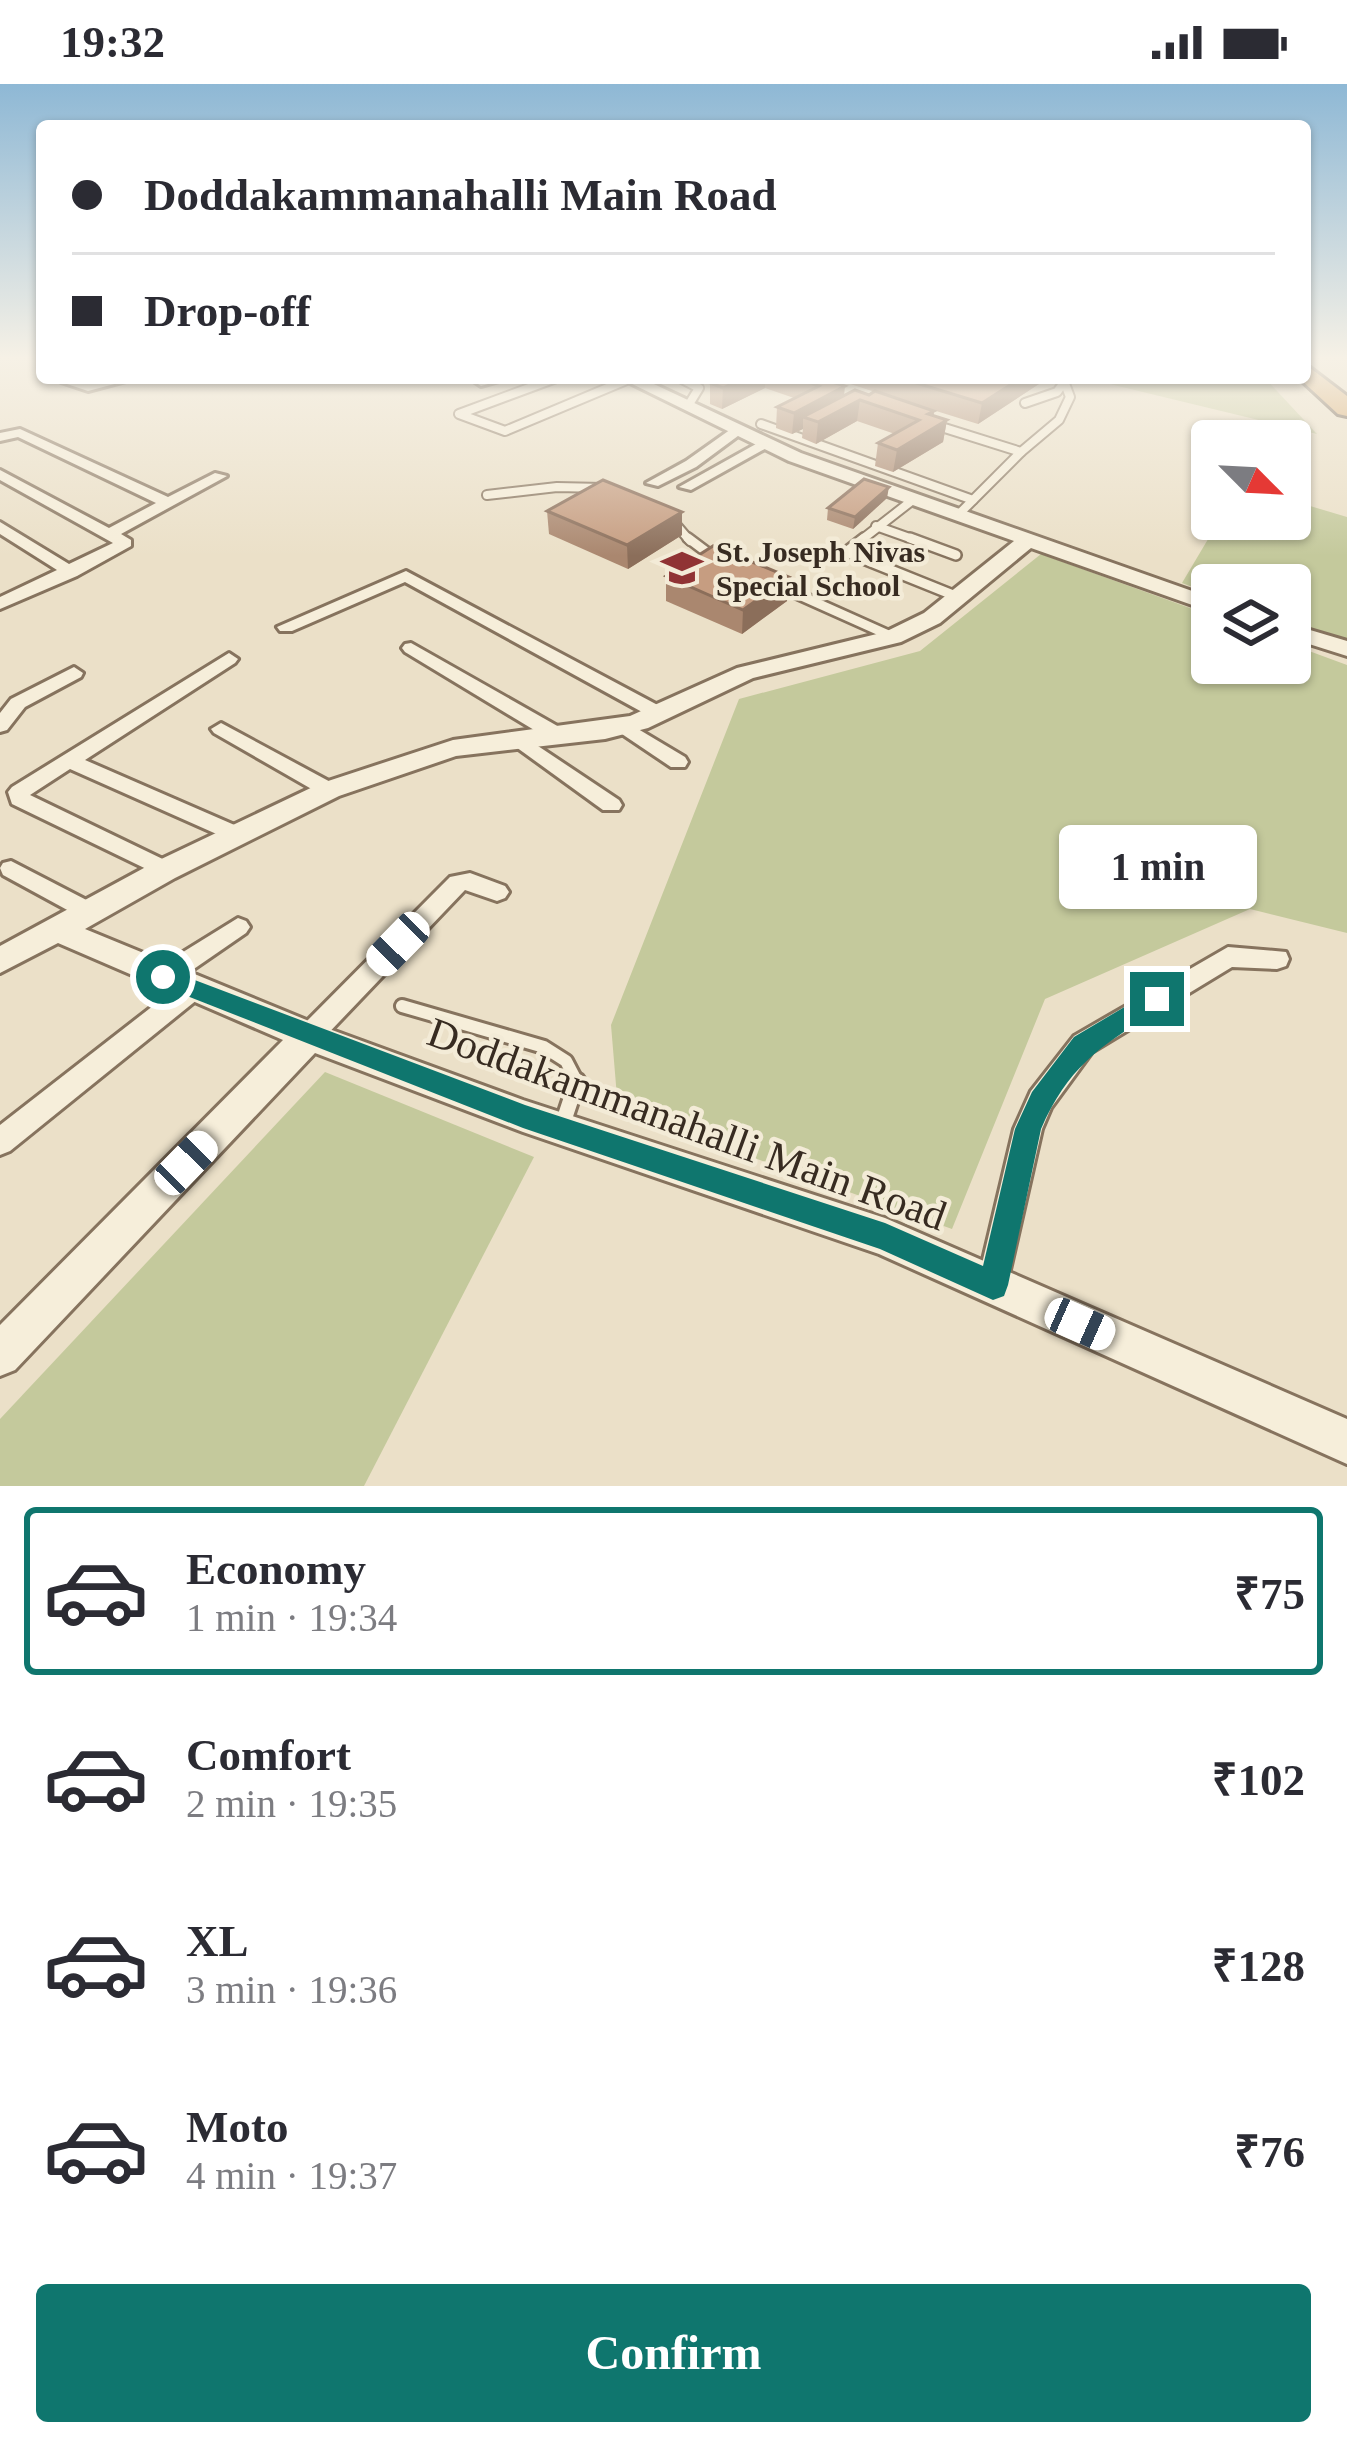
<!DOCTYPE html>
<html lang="en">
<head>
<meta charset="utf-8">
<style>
  :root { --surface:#fff; --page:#f2f2f3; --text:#2b2b33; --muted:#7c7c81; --line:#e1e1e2; --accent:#0f766e }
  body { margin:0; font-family:Georgia,serif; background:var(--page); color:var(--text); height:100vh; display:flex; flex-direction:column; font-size:45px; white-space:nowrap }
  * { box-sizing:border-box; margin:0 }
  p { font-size:39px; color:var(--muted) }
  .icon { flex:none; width:66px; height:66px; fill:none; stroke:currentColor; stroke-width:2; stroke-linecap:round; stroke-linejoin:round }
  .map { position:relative; height:1402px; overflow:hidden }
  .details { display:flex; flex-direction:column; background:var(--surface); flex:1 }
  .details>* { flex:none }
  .guide { position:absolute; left:36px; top:36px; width:1275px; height:264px; border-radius:12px; box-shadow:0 3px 9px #0004; display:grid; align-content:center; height:264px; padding:0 36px; background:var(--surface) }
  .needle { width:78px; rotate:114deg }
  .buttons { position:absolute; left:1191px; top:336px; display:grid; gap:24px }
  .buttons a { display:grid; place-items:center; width:120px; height:120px; border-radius:12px; background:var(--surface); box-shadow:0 3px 9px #0004; font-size:60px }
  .end { position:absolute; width:54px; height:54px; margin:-27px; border:15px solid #0f766e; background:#fff; box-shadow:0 0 0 6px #fff }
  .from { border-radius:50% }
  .bubble { position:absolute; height:84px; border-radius:12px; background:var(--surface); box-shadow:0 3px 9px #0004; font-size:39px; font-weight:700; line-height:84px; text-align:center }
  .car { position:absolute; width:36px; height:72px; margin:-36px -18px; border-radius:15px; box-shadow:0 0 9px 3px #0007; background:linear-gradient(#fff 24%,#345 0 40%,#fff 0 76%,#345 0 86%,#fff 0) }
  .guide b { display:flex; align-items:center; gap:42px; height:114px; font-size:45px }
  .guide b+b { border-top:3px solid var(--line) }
  .guide i { width:30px; height:30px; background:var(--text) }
  ul { padding:21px 0 0; list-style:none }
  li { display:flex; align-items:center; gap:36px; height:168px; margin:0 24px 18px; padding:0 12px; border:6px solid transparent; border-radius:12px }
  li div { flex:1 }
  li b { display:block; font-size:45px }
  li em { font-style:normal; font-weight:700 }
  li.selected { border-color:var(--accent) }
  li>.icon { width:108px; height:108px; stroke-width:1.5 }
  .action { display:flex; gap:24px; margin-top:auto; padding:24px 36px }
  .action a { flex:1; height:138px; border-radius:12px; background:var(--accent); color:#fff; font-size:48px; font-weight:700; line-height:138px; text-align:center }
  .status { display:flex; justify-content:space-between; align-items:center; height:84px; padding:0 60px; background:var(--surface); direction:ltr }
  .status svg { height:33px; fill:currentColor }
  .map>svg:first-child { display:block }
</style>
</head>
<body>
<div class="status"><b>19:32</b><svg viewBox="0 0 49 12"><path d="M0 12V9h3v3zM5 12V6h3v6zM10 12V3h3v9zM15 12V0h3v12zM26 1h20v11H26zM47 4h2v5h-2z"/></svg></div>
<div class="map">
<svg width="1347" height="1402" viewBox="0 0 1347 1402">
  <rect width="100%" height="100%" fill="#ebe0c8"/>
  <g fill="#c4c99c">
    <path d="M1265,294L1317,350L1089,295L1090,294Z"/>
    <path d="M1290,416L1347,433V562L1290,544V501H1212V518L1200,506L1182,499L1220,435H1290Z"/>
    <path d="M1041,470L1212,532V579H1290V560L1347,581V849L1250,825L1045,915L952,1145L618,1025L611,941L739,615L920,567Z"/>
    <path d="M325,988L534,1073L364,1402H0V1335Z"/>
  </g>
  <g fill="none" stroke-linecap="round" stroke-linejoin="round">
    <g stroke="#86735e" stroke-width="12">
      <g id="service-far3">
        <path d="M556,294L459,330L505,347L629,295"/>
        <path d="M680,294L699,304L688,322"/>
        <path d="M1025,319L1057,308L1065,297"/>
        <path d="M761,340L973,416"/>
        <path d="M935,341L1021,368L1059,336L1070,313L1064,297"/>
        <path d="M487,411L557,403L603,404"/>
        <path d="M958,431L1021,368"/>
        <path d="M673,437L690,457"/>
        <path d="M876,442L918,457"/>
        <path d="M860,457L914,415"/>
      </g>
    </g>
    <g stroke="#86735e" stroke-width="14">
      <g id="service-far2">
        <path d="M688,454L712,472"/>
        <path d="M864,454L846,468L958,513"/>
        <path d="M910,454L956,471"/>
        <path d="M779,502L893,553"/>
      </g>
    </g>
    <g stroke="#86735e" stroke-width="18">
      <path id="service-far1" d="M402,922L544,963L566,977L578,1000"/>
    </g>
    <g stroke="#86735e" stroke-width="21">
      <path id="service" d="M563,1039L577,997"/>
    </g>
    <g stroke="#86735e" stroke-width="6">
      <g id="minor">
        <path d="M59,294L89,299L137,294L88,307L61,298Z"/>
        <path d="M509,294L481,302L475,298L482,294Z"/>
        <path d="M734,343L746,346L696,383L658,402L646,399L686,377Z"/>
        <path d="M20,345L168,413L215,389L227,392L121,450L131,456V462L77,492L0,525V513L57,486L0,450V438L69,480L113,459L0,396V386L109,444L156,419L18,353L0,357V349Z"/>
        <path d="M765,355L772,359L770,362L691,406L679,403Z"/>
        <path d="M406,487L667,626L670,630L667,634H653L405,498L292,547H280L277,543Z"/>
        <path d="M411,559L568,648L571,653L561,659L554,658L405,568L402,564L405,560Z"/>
        <path d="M229,569L238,575L235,579L85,676L246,746L249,751L246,756H230L70,685L30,711L173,780L176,786L173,792L165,794L12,720L8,708L12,703Z"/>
        <path d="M74,583L83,589L81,593L25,623L7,646L0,648V629L11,615Z"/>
        <path d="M623,636L685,673L688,678L685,683H671L616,646L613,642Z"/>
        <path d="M221,639L336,701L340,706L336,711H322L214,649L211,645Z"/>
        <path d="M523,652L619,716L622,721L619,726H603L516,663L513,658L516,653Z"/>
        <path d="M11,777L98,822L102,828L98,834H82L3,791L0,784L3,779Z"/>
        <path d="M470,789L505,802L509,808L505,814L497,817L465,806L318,960L309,963L300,960L296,952L300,944L450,793Z"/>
        <path d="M238,834L246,837L250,843L246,849L172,900L163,903L154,900L150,893L154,886Z"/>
        <path d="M1228,863L1286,868L1289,875L1286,882L1277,885L1232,883L1092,968L1051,1024L1042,1045L1004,1212L993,1217L982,1212L977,1201L1014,1045L1031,1007L1074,952Z"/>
        <path d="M194,894L203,897L207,904L203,911L10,1067L0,1071V1041L185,897Z"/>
      </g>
    </g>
    <g stroke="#86735e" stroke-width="6">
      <g id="tertiary">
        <path d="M620,294H641L801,369L1212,514V528L1031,464L940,539L901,558L753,594L648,644L605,655L456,672L339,712L175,794L85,845L321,942L523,1016L885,1134L1347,1335V1380L879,1170L523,1048L315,969L15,1286L0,1292V1241L283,956L58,859L0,889V862L155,778L319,700L453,656L630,632L737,584L885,548L924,529L1014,457L789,377Z"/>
        <path d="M1290,540L1347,557V572L1290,554Z"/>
      </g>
    </g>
    <g stroke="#544232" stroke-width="6">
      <path id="motorway" d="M1305,280L1347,312V332L1338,330L1299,294H1305Z"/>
    </g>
    <use href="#service-far3" stroke="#f6eeda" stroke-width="8"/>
    <use href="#service-far2" stroke="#f6eeda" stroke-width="9"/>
    <use href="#service-far1" stroke="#f6eeda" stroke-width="12"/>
    <use href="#service" stroke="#f6eeda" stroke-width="15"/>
    <use href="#minor" fill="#f6eeda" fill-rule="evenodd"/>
    <use href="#tertiary" fill="#f6eeda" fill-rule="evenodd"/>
    <use href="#motorway" fill="#d3a060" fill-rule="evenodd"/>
  </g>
  <g fill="#aa876f" fill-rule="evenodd">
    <path d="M721,294H1048L978,340L904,317L934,327V332L947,336L943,358L893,388L875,382L878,359L895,350L857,337L816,360L802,354L803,345L792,350L776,344L777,323L794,314L765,304L722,325L710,320V299ZM835,295L875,308L869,311L844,312L835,299Z"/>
    <path d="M887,414L853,445L827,436L828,424Z"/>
    <path d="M547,427L682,428V451L628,485L549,450Z"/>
    <path d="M666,492L789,493L787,517L742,550L666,517Z"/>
  </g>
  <g fill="#8b6e5a">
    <path d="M744,294H765V304L722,325L723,304Z"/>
    <path d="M835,294L834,308L845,302L843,323L803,333V345L792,350L794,329L829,297Z"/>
    <path d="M1021,294H1048L978,340L982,319Z"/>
    <path d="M860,316L857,337L816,360L818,338Z"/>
    <path d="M934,327L931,345L947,336L943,358L893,388L897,366L928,330Z"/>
    <path d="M889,403L887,414L853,445L855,433Z"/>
    <path d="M682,428V451L628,485L627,461Z"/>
    <path d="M789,493L787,517L742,550L743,526Z"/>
  </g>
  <g fill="#c69d81" stroke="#8b6e5a" stroke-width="3">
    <path d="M721,294H744L723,304L710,299Z"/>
    <path d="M797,294H834L829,297L845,302L794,329L777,323L819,302Z"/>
    <path d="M900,294H1021L982,319Z"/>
    <path d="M855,306L869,311L875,307L934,327L928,330L947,336L897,366L878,359L919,336L860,316L818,338L803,333Z"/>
    <path d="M864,395L889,403L855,433L828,424Z"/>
    <path d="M603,396L682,428L627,461L547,427Z"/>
    <path d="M713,462L789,493L743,526L666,492Z"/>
  </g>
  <linearGradient id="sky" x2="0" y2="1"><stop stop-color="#8eb8d5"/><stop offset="0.58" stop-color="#f6f1e6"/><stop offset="1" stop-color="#f6f1e6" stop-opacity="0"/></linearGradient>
  <rect width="1347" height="472" fill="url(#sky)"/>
  <path fill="#0f766e" d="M163,884L525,1021L885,1139L983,1182L1015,1045L1032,1008L1074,953L1148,909H1165L1169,915L1165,922C1107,958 1070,978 1041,1045L1008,1201L1004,1212L993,1216L880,1165L523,1044L154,899V886Z"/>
  <defs>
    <g id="school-bare" transform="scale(3.24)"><path d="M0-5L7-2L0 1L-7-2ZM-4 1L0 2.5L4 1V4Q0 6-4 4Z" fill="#903334" stroke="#f3ebd7" stroke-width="2.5" paint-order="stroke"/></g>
  </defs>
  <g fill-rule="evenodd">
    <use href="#school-bare" x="682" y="484"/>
  </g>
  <g text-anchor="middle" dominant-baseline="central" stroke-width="9" stroke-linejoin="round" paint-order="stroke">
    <g font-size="30" font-weight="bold" fill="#372b21" stroke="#f3ebd7" text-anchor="start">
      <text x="716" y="467">St. Joseph Nivas<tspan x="716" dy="34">Special School</tspan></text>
    </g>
    <g font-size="42" fill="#372b21" stroke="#f3ebd7">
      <text transform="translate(687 1040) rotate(20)">Doddakammanahalli Main Road</text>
    </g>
  </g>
</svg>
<div class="buttons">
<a><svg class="needle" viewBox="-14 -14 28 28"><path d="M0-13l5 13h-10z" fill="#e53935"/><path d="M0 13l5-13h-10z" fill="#7c7c81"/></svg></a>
<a><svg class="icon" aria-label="layers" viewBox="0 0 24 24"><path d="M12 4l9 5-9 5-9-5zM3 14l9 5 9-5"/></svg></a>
</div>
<i class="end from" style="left:163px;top:893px"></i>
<i class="end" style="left:1157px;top:915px"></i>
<div class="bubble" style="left:1059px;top:741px;width:198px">1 min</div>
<i class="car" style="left:398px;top:860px;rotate:224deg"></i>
<i class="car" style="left:186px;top:1079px;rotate:44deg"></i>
<i class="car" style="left:1080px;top:1240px;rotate:114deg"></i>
<div class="guide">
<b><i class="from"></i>Doddakammanahalli Main Road</b>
<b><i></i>Drop-off</b>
</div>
</div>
<section class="details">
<ul>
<li class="selected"><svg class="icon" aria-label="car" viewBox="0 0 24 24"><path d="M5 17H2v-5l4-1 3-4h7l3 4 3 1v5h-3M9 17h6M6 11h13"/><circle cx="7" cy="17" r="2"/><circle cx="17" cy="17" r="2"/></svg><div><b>Economy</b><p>1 min · 19:34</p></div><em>₹75</em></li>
<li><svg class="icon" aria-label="car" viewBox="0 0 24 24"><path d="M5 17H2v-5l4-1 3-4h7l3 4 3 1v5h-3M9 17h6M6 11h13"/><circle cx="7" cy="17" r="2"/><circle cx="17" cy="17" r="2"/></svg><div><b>Comfort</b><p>2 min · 19:35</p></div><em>₹102</em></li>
<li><svg class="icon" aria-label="car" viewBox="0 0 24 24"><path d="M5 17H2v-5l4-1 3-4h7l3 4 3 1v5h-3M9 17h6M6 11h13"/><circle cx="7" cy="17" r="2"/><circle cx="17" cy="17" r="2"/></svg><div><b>XL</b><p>3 min · 19:36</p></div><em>₹128</em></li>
<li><svg class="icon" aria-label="car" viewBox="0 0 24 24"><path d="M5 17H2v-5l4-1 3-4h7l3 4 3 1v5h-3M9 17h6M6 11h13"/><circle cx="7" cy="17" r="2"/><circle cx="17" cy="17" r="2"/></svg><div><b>Moto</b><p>4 min · 19:37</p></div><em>₹76</em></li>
</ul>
<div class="action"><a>Confirm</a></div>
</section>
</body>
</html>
